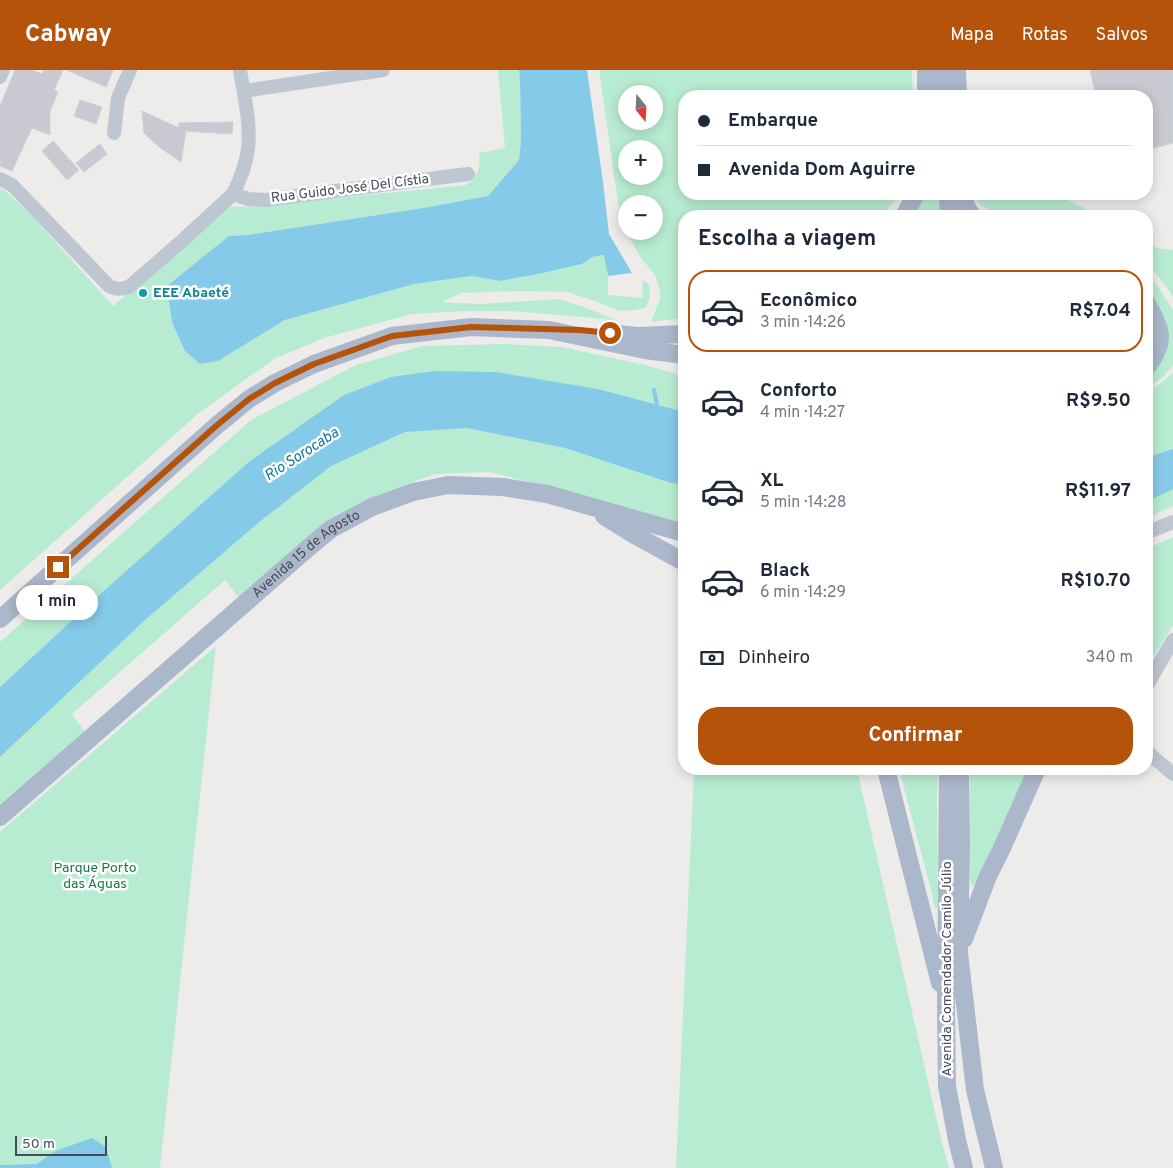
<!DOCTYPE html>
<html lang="pt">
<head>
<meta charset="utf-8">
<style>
  :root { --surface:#fff; --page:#f2f2f3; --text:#1f2937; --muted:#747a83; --line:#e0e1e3; --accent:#b45309 }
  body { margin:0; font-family:Overpass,sans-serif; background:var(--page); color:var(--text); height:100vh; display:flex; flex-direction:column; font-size:19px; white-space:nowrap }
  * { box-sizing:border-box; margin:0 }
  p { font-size:16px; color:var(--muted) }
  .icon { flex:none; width:28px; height:28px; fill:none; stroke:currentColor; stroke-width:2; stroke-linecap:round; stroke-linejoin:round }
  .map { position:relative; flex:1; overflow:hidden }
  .details { position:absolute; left:678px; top:140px; width:475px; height:565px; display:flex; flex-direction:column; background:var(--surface); border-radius:20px; box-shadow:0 2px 12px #0003 }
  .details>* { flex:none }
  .banner { position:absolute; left:678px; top:20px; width:475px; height:110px; border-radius:20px; box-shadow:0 2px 12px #0003; display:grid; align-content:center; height:110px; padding:0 20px; background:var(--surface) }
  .needle { width:32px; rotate:162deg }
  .buttons { position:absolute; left:618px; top:15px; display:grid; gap:10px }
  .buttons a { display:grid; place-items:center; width:45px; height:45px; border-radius:50%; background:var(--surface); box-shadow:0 2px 12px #0003; font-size:25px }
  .scale { position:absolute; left:15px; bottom:12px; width:92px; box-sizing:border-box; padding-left:5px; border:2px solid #444c58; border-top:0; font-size:14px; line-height:18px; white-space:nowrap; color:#444c58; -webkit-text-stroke:4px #fff; paint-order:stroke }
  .end { position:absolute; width:22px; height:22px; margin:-11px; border:6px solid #b45309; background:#fff; box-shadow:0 0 0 2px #fff }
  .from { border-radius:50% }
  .bubble { position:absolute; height:35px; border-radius:18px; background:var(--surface); box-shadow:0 2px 12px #0003; font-size:16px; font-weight:700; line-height:35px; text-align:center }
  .banner b { display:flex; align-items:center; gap:18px; height:48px; font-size:19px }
  .banner b+b { border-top:1px solid var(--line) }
  .banner i { width:12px; height:12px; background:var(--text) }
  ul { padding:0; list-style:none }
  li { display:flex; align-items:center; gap:15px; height:82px; margin:0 10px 8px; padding:0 10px; border:2px solid transparent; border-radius:20px }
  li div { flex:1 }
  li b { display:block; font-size:19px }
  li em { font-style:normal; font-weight:700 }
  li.active { border-color:var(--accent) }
  li>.icon { width:45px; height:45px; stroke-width:1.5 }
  h2 { padding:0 20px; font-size:22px; line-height:60px }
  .pay { display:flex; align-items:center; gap:12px; height:55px; padding:0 20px; font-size:19px }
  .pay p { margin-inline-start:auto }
  .cta { display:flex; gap:10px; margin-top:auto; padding:10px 20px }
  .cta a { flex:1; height:58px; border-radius:20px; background:var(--accent); color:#fff; font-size:20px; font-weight:700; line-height:58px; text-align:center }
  header { display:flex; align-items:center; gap:30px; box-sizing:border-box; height:70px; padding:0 25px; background:var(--accent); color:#fff }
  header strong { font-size:24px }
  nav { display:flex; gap:28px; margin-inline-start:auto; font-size:18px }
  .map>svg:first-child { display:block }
</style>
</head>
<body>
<header>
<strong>Cabway</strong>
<nav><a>Mapa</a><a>Rotas</a><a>Salvos</a></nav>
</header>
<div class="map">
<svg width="1173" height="1098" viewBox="0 0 1173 1098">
  <rect width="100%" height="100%" fill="#eeebeb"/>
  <g fill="#b8ecd2" fill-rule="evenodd">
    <path d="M498,0H519L520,11L521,70L519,90L488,126L423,138L319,154L247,165L229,166L200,294L218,291L285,250L414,214L472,206L500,211L543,203L582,194L592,187L605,185L608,206V225L642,228L643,209L649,215L650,228L646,237L636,240L620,241L592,230L567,222L520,221L461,223L442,232L480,234L559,229L586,238L616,250L511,241H466L412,244L324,268L274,289L199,343L0,520V118L4,120L34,148L113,236L228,136L247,137L466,115C478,105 481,99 479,83L505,78Z"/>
    <path d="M599,0H912L913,26H684V124H900L882,146H684V248L651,252L660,229V220L655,205L641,188L621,153ZM626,24H654V51H626ZM626,79H654V106H626ZM626,134H654V161H626Z"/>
    <path d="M923,124H941L942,146H911Z"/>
    <path d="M974,124H1055L1100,146H1070L1036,143L989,140L980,135L975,128Z"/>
    <path d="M1146,172L1157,178L1173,180V227L1167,217L1146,192Z"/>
    <path d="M1146,202L1157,215L1173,240V295L1164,306L1146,319V307L1155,299L1146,223Z"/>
    <path d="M503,274L562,277L645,295L684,306V454L654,447L582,425L489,402L435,404L375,426L321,459L238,527L225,510L72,644L86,663L0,738V572L125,461L251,350L356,295L422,276Z"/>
    <path d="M1173,303V436L1146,448V325Z"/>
    <path d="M1173,467V555L1146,598V479Z"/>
    <path d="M216,576L160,1098H0V762Z"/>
    <path d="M694,699H857L941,1069L949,1098H676Z"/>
    <path d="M899,699H938L937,734L938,836L935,839L931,820Z"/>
    <path d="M970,699H1032L977,814L972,816L970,811Z"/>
  </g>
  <g fill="#86cae9">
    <path d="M519,0H587L603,112L609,164L632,203L608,206L604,185L592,187L582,194L543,203L500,211L472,206L414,214L285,250L218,291L200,294L185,281L172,252L167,216L229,166L247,165L319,154L423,138L488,126L519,90L521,70L520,11Z"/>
    <path d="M435,301L496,302L598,319L684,342V415L671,413L565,378L467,358L405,362L331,396L258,453L145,550L0,687V617L106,519L250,391L344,325L391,307Z"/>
    <path d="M1173,379V419L1146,432V388Z"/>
    <path d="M92,1068L106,1077L112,1098H0V1095L37,1094L55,1081Z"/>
  </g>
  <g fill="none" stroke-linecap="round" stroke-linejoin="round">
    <path stroke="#86cae9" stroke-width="4" d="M654,320L658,340"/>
  </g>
  <g fill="#c8c9d1" stroke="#cfd0d7">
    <path d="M15,0H32L42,4L44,0H63L54,20L58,22L50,41V65L32,58L12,101L0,96V36Z"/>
    <path d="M66,0H113L106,17Z"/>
    <path d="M1090,0H1173V73L1146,80V26H1096Z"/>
    <path d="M80,30L102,37L96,54L74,46Z"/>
    <path d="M142,41L179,58V53L233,52L232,64L184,61L186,62L181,92L159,77L144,63Z"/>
    <path d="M53,71L79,100L67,110L42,81Z"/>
    <path d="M100,74L107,84L84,102L76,93Z"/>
  </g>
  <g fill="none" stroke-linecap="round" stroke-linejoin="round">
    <g stroke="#bec6d1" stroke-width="14">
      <path d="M0,7L3,0"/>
      <path d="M244,21L383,0"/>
      <path d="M114,63L118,28L130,0"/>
      <path d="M0,109L12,115L109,216C116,220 121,219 129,217L183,170L233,124C240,110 246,94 248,79C251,53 244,26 240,0"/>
      <path d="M233,124L248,129L265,130L468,104"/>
      <path d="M1146,463L1173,452"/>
      <path d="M1146,617L1173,570"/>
      <path d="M1146,681L1173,704"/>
    </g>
    <g stroke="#abb7ca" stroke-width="18">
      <path d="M926,0V26"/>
      <path d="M940,0L943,26"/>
      <path d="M957,0L958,26"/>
      <path d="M948,124L949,146"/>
      <path d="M964,124L966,136L972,146"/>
      <path d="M904,146L916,124"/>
      <path d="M1146,232C1161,259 1168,271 1146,298"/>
      <path d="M617,264L638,266L684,264"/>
      <path d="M604,446L633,464L684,492"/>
      <path d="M0,549L216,356L249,329L275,313L314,294L392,266L471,257L549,260L645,280L684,285"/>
      <path d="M886,699L940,913"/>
      <path d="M948,699L946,938L947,1016L957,1070L964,1098"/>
      <path d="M960,699L961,775L959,883L975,1020L994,1098"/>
      <path id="s1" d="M0,747L307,479L331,459L372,437L413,422L448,415L503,417L547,424L684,463"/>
      <path d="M964,869L988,806L1002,778L1037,699"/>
    </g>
  </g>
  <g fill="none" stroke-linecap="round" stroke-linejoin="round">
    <path stroke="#b45309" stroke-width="6" d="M58,497L216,356L249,329L275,313L314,294L392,266L471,257L580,260L610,263"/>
  </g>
  <circle fill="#0f9aa8" stroke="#fff" stroke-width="2" cx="143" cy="223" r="5"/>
  <g text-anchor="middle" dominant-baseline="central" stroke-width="5" stroke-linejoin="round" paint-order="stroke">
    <g font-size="14" fill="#444c58" stroke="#fff">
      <text transform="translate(350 119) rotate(-7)">Rua Guido José Del Cístia</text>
      <text stroke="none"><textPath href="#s1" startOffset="404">Avenida 15 de Agosto</textPath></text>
      <text transform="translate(947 899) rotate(-90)">Avenida Comendador Camilo Júlio</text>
    </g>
    <g font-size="14" font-weight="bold" fill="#0d838f" stroke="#fff" text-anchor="start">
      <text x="153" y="223">EEE Abaeté</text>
    </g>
    <g font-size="14" fill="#187650" stroke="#fff">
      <text x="95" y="798">Parque Porto<tspan x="95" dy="16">das Águas</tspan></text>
    </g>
    <g font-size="15" font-style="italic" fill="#0f73a0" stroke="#fff">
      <text transform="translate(302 385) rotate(-33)">Rio Sorocaba</text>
    </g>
  </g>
</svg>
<div class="buttons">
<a><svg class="needle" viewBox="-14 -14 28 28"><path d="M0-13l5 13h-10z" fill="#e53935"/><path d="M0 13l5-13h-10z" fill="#747a83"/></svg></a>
<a>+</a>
<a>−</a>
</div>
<div class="scale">50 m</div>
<i class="end from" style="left:610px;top:263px"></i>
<i class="end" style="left:58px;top:497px"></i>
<div class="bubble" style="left:16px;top:515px;width:82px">1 min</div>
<div class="banner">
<b><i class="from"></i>Embarque</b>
<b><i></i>Avenida Dom Aguirre</b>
</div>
<section class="details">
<h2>Escolha a viagem</h2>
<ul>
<li class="active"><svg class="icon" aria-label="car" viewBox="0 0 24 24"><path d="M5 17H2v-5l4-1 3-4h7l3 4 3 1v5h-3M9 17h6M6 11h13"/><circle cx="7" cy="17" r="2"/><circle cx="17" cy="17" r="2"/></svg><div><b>Econômico</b><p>3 min · 14:26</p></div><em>R$7.04</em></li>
<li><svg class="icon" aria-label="car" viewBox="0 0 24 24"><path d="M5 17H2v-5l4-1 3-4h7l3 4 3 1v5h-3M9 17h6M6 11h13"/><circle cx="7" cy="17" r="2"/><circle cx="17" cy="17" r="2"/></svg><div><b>Conforto</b><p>4 min · 14:27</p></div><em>R$9.50</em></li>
<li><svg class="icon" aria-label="car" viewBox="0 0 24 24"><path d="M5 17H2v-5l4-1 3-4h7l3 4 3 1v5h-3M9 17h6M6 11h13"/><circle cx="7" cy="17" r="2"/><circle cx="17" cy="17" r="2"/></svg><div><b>XL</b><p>5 min · 14:28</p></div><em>R$11.97</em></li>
<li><svg class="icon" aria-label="car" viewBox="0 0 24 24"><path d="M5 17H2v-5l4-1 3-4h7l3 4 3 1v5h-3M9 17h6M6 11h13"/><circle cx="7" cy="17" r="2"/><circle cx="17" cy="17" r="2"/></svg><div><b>Black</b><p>6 min · 14:29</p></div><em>R$10.70</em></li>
</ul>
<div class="pay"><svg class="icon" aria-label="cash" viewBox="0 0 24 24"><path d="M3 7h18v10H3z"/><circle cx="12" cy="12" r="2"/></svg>Dinheiro<p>340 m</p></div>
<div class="cta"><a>Confirmar</a></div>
</section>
</div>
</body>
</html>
